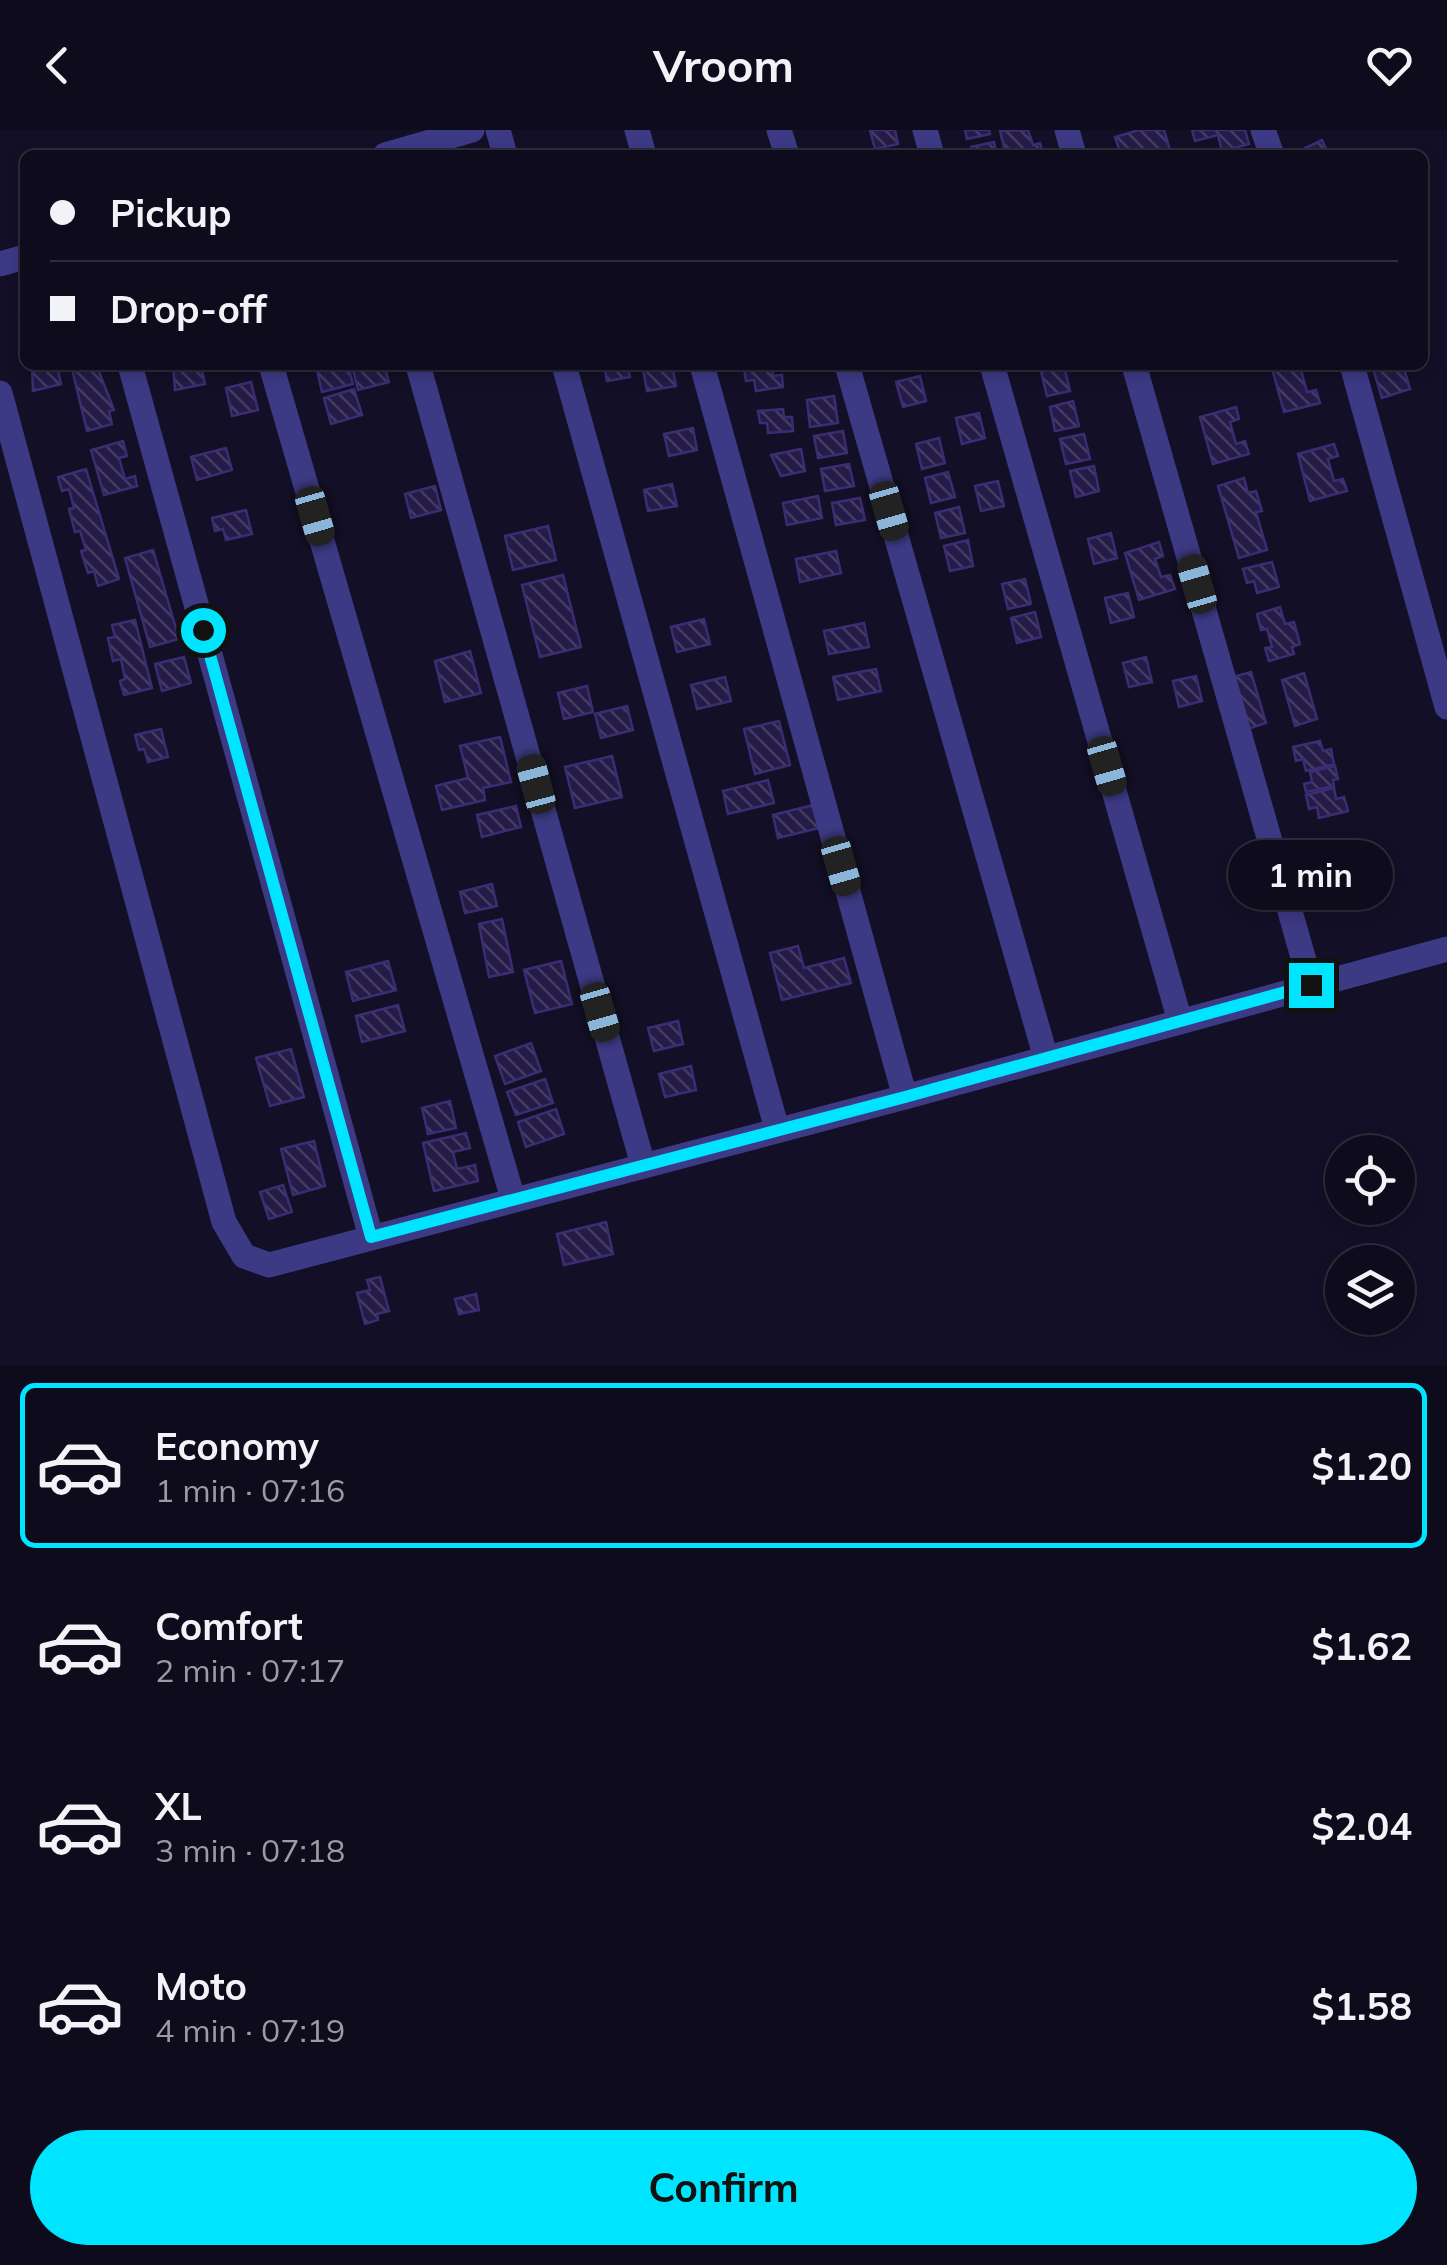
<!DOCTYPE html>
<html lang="en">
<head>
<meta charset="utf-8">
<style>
  :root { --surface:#0e0b1c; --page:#171425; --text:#f1f3f6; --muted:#9b9ba3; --line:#2e2b3b; --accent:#00e5ff }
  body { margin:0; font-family:Mulish,sans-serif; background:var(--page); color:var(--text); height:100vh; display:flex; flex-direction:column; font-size:38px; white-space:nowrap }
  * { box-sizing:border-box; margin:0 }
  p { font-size:32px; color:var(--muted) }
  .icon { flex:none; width:55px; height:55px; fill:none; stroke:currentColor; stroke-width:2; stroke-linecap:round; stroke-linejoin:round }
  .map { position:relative; height:1235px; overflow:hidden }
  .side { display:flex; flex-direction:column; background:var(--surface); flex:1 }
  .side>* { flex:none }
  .banner { position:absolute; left:20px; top:20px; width:1408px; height:220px; border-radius:15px; box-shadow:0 5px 15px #0003,0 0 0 2px var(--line); display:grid; align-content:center; height:220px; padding:0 30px; background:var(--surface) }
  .fabs { position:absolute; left:1325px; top:1005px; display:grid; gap:20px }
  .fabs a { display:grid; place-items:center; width:90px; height:90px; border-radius:50%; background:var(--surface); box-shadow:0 5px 15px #0003,0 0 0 2px var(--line); font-size:50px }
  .end { position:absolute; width:45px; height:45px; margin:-22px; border:12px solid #00e5ff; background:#111; box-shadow:0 0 0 5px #111 }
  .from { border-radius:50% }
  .bubble { position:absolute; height:70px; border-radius:35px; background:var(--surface); box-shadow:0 5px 15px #0003,0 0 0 2px var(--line); font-size:32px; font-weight:700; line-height:70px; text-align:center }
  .car { position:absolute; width:30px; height:60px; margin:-30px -15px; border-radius:12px; box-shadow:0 0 8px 2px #0007; background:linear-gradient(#222 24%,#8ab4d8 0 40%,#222 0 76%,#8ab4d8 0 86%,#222 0) }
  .banner b { display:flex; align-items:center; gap:35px; height:95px; font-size:38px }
  .banner b+b { border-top:2px solid var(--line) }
  .banner i { width:25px; height:25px; background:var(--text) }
  ul { padding:18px 0 0; list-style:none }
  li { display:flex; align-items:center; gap:30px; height:165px; margin:0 20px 15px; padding:0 10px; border:5px solid transparent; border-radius:15px }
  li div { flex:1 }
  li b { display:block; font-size:38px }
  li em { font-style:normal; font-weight:700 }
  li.selected { border-color:var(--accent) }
  li>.icon { width:90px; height:90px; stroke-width:1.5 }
  .cta { display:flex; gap:20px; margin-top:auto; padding:20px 30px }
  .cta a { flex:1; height:115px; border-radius:60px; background:var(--accent); color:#111; font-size:40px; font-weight:700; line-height:115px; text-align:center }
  header { display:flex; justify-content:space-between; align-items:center; height:130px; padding:0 30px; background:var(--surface); font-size:45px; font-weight:700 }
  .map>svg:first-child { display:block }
</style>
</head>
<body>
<header><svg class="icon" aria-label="back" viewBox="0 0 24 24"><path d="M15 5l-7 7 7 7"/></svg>Vroom<svg class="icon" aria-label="heart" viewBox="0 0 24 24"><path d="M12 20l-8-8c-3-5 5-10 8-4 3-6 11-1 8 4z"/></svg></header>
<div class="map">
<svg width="1447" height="1235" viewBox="0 0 1447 1235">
  <defs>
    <pattern id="building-back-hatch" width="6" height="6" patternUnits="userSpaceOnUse" patternTransform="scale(2.5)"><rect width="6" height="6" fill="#241b47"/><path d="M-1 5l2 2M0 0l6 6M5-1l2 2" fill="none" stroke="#433b63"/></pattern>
  </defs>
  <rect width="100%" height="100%" fill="#130f26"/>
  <g fill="url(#building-back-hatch)" stroke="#3b2d73" stroke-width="2.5">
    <path d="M870,0H895L898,14L875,19Z"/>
    <path d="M965,0H989L990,4L967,9Z"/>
    <path d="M1028,0L1033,15L1040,13L1043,22L1006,25L1000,1Z"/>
    <path d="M1139,0H1164L1170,20L1155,25H1121L1115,7Z"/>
    <path d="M1192,0H1245L1249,14L1222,21L1218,5L1195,11Z"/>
    <path d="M1322,10L1329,25H1309L1305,18Z"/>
    <path d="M994,12L997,25H973L971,17Z"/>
    <path d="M25,186V225L24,226L21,213L25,212L19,187Z"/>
    <path d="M32,235H57L61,254L33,261Z"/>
    <path d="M71,235H103L98,239L114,280L109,281L112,294L87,301Z"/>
    <path d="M173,235H201L205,254L175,260Z"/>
    <path d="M348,235L353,254L322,262L316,236Z"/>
    <path d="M352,235H384L389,252L358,260Z"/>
    <path d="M604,235H627L630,247L607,251Z"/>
    <path d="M672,235L676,256L647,261L643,239Z"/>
    <path d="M771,235L773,246L782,245L783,257L756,261L754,250L746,251L744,238Z"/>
    <path d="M1271,235H1310L1311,238L1301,240L1307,262L1316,260L1320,273L1284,282Z"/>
    <path d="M1372,235H1403L1410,259L1382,268Z"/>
    <path d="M1064,236L1070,261L1047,266L1041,242Z"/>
    <path d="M920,246L926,271L903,277L896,252Z"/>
    <path d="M251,252L258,280L232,286L226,258Z"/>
    <path d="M354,259L362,285L331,294L324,268Z"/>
    <path d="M834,266L838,293L810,297L807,270Z"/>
    <path d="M1073,271L1079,296L1055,301L1050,277Z"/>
    <path d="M1236,277L1239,289L1230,292L1236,314L1245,311L1249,324L1213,334L1200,287Z"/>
    <path d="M783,279L784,287H792L793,301L768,303L767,293H760L758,281Z"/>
    <path d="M979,283L985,308L962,314L956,288Z"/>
    <path d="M693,298L697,320L669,326L664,304Z"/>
    <path d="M843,301L847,323L818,328L814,306Z"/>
    <path d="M1084,304L1090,329L1066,334L1060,309Z"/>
    <path d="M939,308L945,333L922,339L916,314Z"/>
    <path d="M123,311L127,326L119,328L125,349L135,346L137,356L104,365L91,320Z"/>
    <path d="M1334,314L1338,326L1328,329L1334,351L1343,349L1347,361L1310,371L1298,324Z"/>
    <path d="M226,318L232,340L197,350L191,327Z"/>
    <path d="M801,319L805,341L781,346L771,325Z"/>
    <path d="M849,334L854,356L825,361L821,339Z"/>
    <path d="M1094,336L1099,361L1076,367L1070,341Z"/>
    <path d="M86,339L119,449L98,456L94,441L88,443L81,421L86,420L80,401L75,402L69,379L74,378L69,359L62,361L58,347Z"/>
    <path d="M948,342L955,367L931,373L925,348Z"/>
    <path d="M1244,348L1248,363L1256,361L1262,381L1256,382L1267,420L1239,428L1218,356Z"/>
    <path d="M998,351L1004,376L981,381L975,356Z"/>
    <path d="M672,354L677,376L648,381L644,360Z"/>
    <path d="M435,356L441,380L411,388L405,364Z"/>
    <path d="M818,366L822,388L787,395L783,373Z"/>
    <path d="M860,368L865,390L836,395L832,373Z"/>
    <path d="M959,377L965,403L941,408L935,383Z"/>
    <path d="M246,380L252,404L226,410L223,399L215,401L212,388Z"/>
    <path d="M548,396L556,430L513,440L505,406Z"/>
    <path d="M1111,403L1117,428L1094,434L1088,409Z"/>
    <path d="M968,410L973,436L950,441L944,416Z"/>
    <path d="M1159,412L1163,426L1155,429L1161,447L1170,445L1175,459L1139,470L1125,423Z"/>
    <path d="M153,420L179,509L150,517L125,428Z"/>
    <path d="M836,421L841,443L800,452L796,429Z"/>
    <path d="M1272,432L1279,457L1257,463L1254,451L1247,453L1243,439Z"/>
    <path d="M563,445L581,517L540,527L522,455Z"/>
    <path d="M1025,449L1031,474L1008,479L1002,454Z"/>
    <path d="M1128,463L1134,487L1111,493L1105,468Z"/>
    <path d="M1280,477L1285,494L1294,492L1300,514L1292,517L1294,524L1269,531L1265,518L1272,517L1267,499L1261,500L1257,484Z"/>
    <path d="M1035,482L1041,507L1017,513L1011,488Z"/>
    <path d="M704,489L710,514L677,522L671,497Z"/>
    <path d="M135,490L152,558L124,565L120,551L125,549L121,529L113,531L108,508L115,507L112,495Z"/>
    <path d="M864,493L869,517L829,524L824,501Z"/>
    <path d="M470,521L481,563L445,572L435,531Z"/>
    <path d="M184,527L191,553L162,561L155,534Z"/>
    <path d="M1146,527L1152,552L1129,557L1123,533Z"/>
    <path d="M876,539L881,561L838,570L833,547Z"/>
    <path d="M1251,542L1266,593L1245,600L1229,548Z"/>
    <path d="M1304,543L1317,589L1295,596L1282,550Z"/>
    <path d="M1196,546L1202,571L1179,577L1173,551Z"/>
    <path d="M725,547L731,571L697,579L691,555Z"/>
    <path d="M587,556L593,582L564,589L558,563Z"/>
    <path d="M627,576L633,600L601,608L595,584Z"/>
    <path d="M779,591L790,635L755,644L744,599Z"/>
    <path d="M161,599L168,627L148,632L144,619L139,620L135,605Z"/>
    <path d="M500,607L511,652L483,658L485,670L442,680L436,656L468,648L460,616Z"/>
    <path d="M1320,611L1323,621L1331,619L1334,634L1306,641L1303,629L1296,631L1293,617Z"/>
    <path d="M612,626L622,667L575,678L565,637Z"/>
    <path d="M1335,636L1338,649L1333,650L1334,656L1306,662L1304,654L1312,652L1310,642Z"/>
    <path d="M768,650L774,673L728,684L723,661Z"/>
    <path d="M1334,658L1336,669L1344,667L1348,681L1319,688L1317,677L1309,679L1306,665Z"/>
    <path d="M813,675L819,698L778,708L773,685Z"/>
    <path d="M516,676L521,697L482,707L477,685Z"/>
    <path d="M492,754L497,776L465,783L460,762Z"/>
    <path d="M502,789L513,842L489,847L479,794Z"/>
    <path d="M798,816L804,838L844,828L851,853L782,870L770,823Z"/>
    <path d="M388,831L396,860L353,871L346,842Z"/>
    <path d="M561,831L572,874L535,883L524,840Z"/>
    <path d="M398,875L405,901L362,912L356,886Z"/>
    <path d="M678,891L683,914L654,921L648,898Z"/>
    <path d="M531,913L541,941L505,954L495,926Z"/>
    <path d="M291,919L304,967L270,976L256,928Z"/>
    <path d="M691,936L696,960L665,967L659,944Z"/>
    <path d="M545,949L553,973L516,985L507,962Z"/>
    <path d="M450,971L456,998L428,1004L422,978Z"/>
    <path d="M556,979L564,1004L526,1017L518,992Z"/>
    <path d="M466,1003L470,1018L453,1022L457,1039L475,1035L478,1051L434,1061L423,1013Z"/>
    <path d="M314,1011L325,1056L293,1065L281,1019Z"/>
    <path d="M283,1055L292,1082L269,1089L260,1062Z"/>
    <path d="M606,1092L613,1124L564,1135L557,1104Z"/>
    <path d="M380,1147L389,1181L377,1184L378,1190L365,1194L357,1163L370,1160L367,1150Z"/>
    <path d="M476,1164L479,1180L459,1184L455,1169Z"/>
  </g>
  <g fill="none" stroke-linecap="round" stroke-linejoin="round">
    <g stroke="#3d3a85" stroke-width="25">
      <path d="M498,0L505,25"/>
      <path d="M637,0L644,25"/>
      <path d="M779,0L787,25"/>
      <path d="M925,0L932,25"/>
      <path d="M1067,0L1074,25"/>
      <path d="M1263,0L1272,25"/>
      <path d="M385,25L472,0"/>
      <path d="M0,134L25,127"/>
      <path d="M130,235L371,1107"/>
      <path d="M271,235L513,1069"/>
      <path d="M418,235L643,1035"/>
      <path d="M564,235L777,999"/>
      <path d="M702,235L905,967"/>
      <path d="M847,235L1046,928"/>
      <path d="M992,235L1180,891"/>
      <path d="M1134,235L1311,855"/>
      <path d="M1352,235L1447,577"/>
      <path d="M0,263L224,1092L244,1126L269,1135L905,967L1447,819"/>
    </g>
  </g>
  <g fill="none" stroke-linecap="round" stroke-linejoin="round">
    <path stroke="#00e5ff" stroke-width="12" d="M203,500L371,1107L905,967L1311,855"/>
  </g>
</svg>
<div class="fabs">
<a><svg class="icon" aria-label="locate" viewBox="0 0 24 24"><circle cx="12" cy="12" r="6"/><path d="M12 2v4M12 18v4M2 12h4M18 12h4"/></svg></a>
<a><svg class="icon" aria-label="layers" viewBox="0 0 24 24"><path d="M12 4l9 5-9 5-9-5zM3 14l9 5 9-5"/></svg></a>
</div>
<i class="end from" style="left:203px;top:500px"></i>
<i class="end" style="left:1311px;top:855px"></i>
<div class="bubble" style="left:1228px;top:710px;width:165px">1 min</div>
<i class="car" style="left:889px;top:381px;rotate:164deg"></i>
<i class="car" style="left:315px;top:386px;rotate:164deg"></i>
<i class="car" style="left:1197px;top:454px;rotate:344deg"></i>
<i class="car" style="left:1107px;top:636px;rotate:164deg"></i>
<i class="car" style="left:536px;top:654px;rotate:345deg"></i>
<i class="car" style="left:841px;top:736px;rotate:164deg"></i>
<i class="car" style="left:600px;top:882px;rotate:164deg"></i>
<div class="banner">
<b><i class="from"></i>Pickup</b>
<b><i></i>Drop-off</b>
</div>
</div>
<section class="side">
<ul>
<li class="selected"><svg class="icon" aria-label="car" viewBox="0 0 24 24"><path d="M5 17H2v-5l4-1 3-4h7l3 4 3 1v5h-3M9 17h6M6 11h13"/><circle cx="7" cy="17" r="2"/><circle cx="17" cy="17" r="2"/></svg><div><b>Economy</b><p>1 min · 07:16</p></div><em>$1.20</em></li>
<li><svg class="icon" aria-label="car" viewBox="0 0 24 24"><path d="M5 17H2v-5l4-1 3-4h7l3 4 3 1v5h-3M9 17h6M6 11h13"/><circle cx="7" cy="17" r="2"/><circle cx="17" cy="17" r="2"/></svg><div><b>Comfort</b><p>2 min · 07:17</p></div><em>$1.62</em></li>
<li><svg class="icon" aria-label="car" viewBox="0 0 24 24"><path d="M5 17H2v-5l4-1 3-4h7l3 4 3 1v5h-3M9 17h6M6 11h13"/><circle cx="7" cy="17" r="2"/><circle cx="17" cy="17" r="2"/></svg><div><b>XL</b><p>3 min · 07:18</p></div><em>$2.04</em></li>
<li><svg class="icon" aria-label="car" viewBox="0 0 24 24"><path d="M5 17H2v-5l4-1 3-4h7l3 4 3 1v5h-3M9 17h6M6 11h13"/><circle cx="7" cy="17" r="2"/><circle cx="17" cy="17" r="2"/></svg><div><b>Moto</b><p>4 min · 07:19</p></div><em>$1.58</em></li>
</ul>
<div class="cta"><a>Confirm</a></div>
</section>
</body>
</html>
